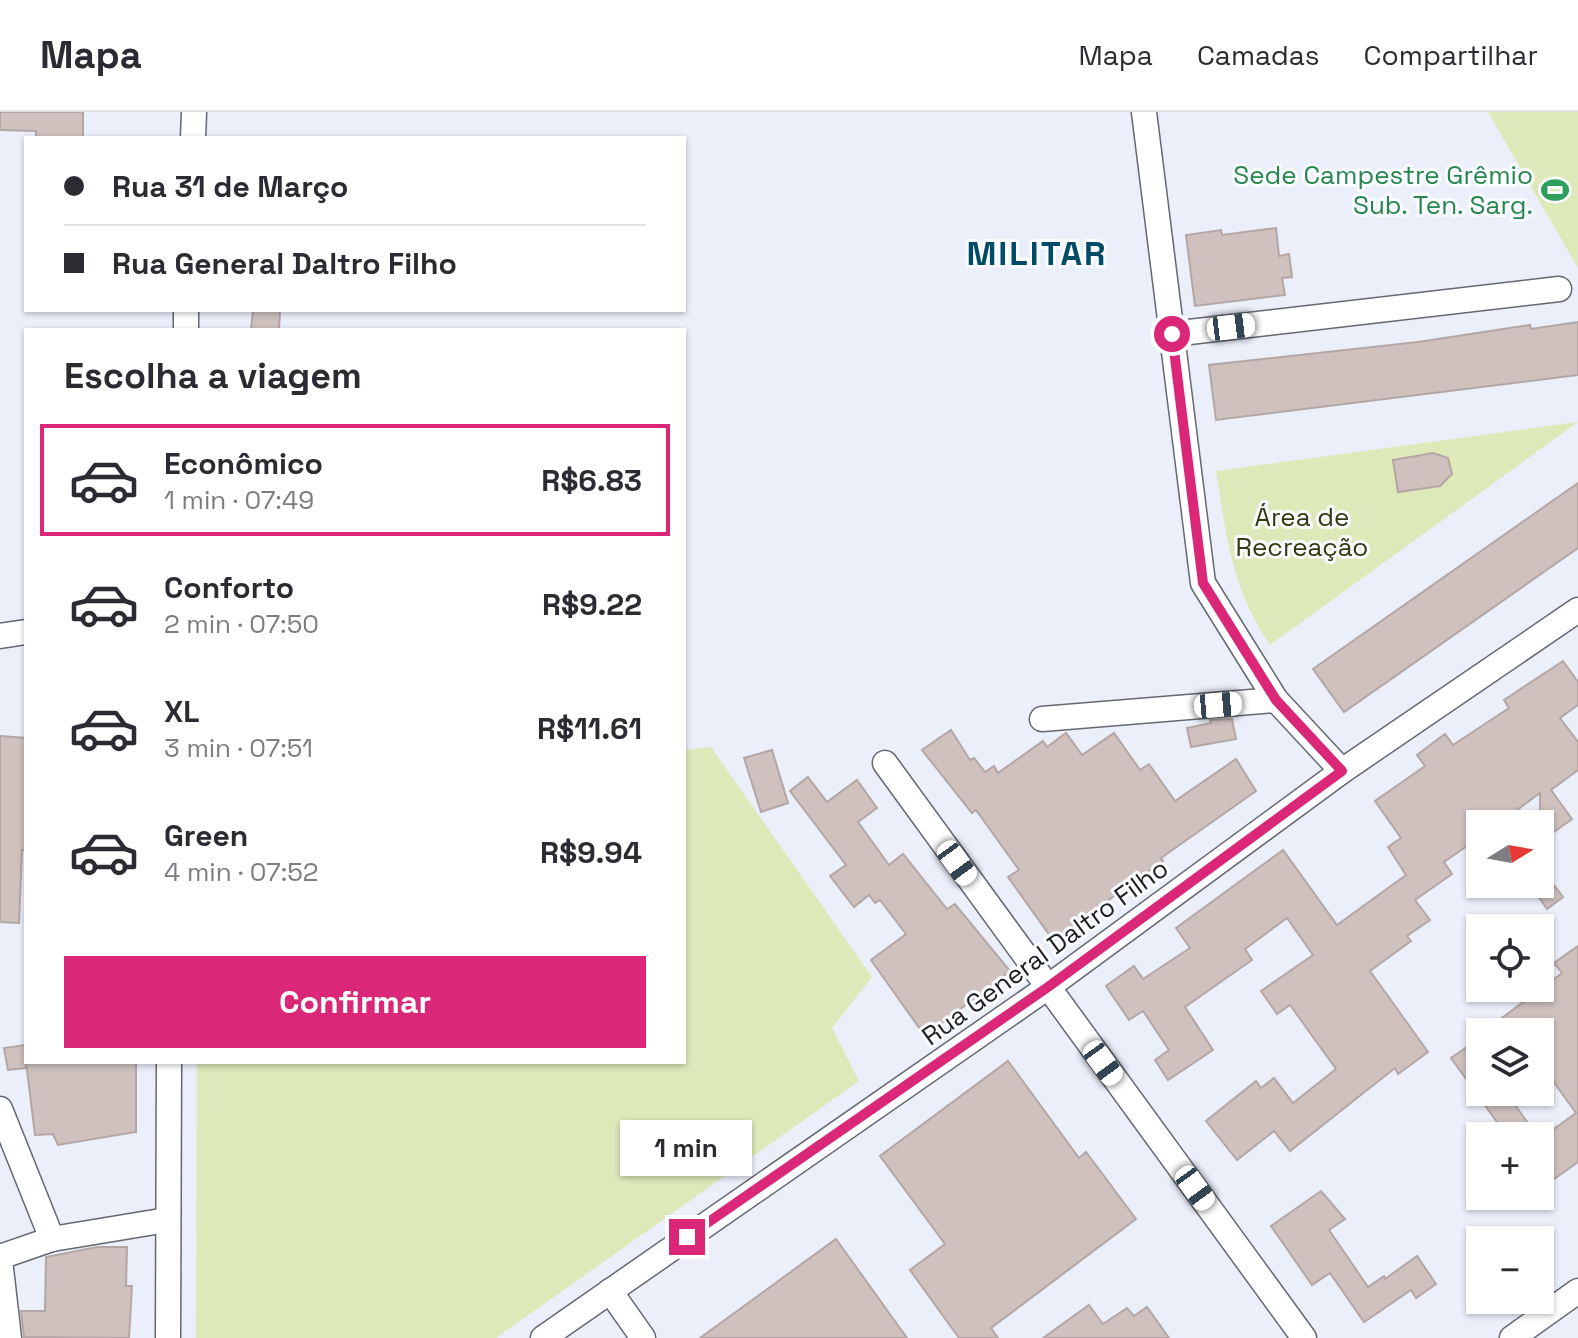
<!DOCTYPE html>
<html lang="pt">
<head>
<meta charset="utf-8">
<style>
  :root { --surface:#fff; --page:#f2f2f3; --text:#2b2b33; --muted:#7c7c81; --line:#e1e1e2; --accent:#db2777 }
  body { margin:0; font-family:"Space Grotesk",sans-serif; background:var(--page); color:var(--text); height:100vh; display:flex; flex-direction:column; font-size:30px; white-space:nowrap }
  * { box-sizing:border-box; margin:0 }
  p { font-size:26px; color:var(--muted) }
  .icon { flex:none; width:44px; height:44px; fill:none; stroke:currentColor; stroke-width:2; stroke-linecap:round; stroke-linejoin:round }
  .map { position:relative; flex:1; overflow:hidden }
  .sheet { position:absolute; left:24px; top:216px; width:662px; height:736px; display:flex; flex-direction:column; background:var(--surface); border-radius:0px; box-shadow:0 2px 6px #0004 }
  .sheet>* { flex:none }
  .hud { position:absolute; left:24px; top:24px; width:662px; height:176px; border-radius:0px; box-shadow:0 2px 6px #0004; display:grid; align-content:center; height:176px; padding:0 40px; background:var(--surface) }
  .needle { width:52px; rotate:79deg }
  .controls { position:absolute; left:1466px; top:698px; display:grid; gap:16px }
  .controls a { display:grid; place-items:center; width:88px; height:88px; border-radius:0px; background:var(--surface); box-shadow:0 2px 6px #0004; font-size:40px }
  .end { position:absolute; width:36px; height:36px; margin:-18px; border:10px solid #db2777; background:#fff; box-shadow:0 0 0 4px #fff }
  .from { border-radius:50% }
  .bubble { position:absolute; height:56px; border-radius:0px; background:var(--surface); box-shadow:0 2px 6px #0004; font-size:26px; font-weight:700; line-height:56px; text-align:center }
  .car { position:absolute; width:24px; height:48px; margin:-24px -12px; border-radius:10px; box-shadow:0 0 6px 2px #0007; background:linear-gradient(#fff 24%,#345 0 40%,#fff 0 76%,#345 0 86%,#fff 0) }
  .hud b { display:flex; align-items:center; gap:28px; height:76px; font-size:30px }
  .hud b+b { border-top:2px solid var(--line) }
  .hud i { width:20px; height:20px; background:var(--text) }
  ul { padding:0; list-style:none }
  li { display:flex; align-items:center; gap:24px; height:112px; margin:0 16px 12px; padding:0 24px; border:4px solid transparent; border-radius:0px }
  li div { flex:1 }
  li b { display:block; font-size:30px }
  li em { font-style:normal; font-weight:700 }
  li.selected { border-color:var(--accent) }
  li>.icon { width:72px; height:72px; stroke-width:1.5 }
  h2 { padding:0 40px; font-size:36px; line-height:96px }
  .button { display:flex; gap:16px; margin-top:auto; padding:16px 40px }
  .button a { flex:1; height:92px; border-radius:0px; background:var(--accent); color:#fff; font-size:32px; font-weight:700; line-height:92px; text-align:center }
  header { display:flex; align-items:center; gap:48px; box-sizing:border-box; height:112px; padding:0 40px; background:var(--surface); border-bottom:2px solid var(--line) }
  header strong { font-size:38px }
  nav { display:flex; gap:44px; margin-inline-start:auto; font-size:28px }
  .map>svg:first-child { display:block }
</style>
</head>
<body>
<header>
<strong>Mapa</strong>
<nav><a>Mapa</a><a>Camadas</a><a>Compartilhar</a></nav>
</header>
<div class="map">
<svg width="1578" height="1226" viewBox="0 0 1578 1226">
  <rect width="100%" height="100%" fill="#eaeffa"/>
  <g fill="#dde9b9">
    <path d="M1488,0H1578V156Z"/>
    <path d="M1578,310L1270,533C1231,475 1227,426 1216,359Z"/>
    <path d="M711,635L872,865L832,916L859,969L496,1226H196L197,950H684V638Z"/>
  </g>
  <g fill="#cec1be" stroke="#b3a6a4" stroke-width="2">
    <path d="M0,0H83V26H36V19L0,18Z"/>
    <path d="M1276,116L1279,144L1289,142L1292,165L1282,166L1285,183L1195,194L1186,123L1221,118L1222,123Z"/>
    <path d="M253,198H280L279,218H251Z"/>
    <path d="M1578,210V263L1216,308L1209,253L1418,230L1530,213L1531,217Z"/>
    <path d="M1433,341L1448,346L1452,362L1440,374L1398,380L1393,348Z"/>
    <path d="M1578,371V436L1344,600L1313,557Z"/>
    <path d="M1563,549L1578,570V593L1560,606L1578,630V658L1551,678L1572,707L1540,730V681L1498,712H1480V725L1444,750L1452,762L1415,788L1430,808L1407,824L1411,829L1370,859L1428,940L1398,962L1395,956L1290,1039L1274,1019L1237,1048L1206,1009L1256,969L1261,976L1274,966L1293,991L1336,957L1290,893L1277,902L1261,879L1313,843L1287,806L1245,837L1252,848L1185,895L1213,938L1168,968L1155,948L1169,938L1143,899L1129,908L1106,874L1134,854L1143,867L1190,836L1176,816L1283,738L1337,813L1406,763L1388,735L1401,726L1375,689L1425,654L1417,643L1445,622L1453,633L1509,596L1504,588Z"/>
    <path d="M1232,607L1236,627L1191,635L1187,616L1211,611L1210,608Z"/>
    <path d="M951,618L970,648L974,646L985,660L994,654L998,661L1043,629L1047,635L1066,621L1082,643L1114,621L1140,658L1149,652L1175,689L1236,647L1256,679L1161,746L1163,749L1053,828L1008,765L1019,758L976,698L972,701L922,638Z"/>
    <path d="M0,624L26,626V738H22L19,811L0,810Z"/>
    <path d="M772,638L788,691L761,700L744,646Z"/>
    <path d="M808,665L827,690L857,668L877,696L858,710L889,753L903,742L947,797L955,792L1010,859L925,924L871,848L906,822L880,788L875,791L869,783L854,795L830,764L846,753L790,679Z"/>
    <path d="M1530,772H1553L1563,785L1547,797Z"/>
    <path d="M1578,834V1050L1547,1072L1540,1061V1027L1576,1001L1540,951V920H1483L1562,861L1554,851Z"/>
    <path d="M1480,926V980H1506L1537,1024H1507L1451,946Z"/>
    <path d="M26,933V956L8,958L4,936Z"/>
    <path d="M1008,949L1079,1046L1086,1040L1136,1107L991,1216L998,1226H959L910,1158L945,1132L880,1044Z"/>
    <path d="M26,950H136V1020L58,1033L53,1022L35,1023Z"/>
    <path d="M1321,1079L1345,1107L1329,1118L1368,1175L1384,1164L1385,1167L1417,1144L1436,1172L1416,1186L1411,1178L1364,1210L1330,1161L1312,1173L1271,1114Z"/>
    <path d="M836,1127L907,1226H700Z"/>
    <path d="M97,1135H127L126,1174H132L129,1226L24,1225L21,1199H45L46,1145Z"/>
    <path d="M1089,1193L1103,1212L1127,1196L1134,1204L1147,1195L1169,1226H1043Z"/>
  </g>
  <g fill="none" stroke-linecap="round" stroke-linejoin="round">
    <g stroke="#646871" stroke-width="27">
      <g id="minor">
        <path d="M1144,0L1203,471L1276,588L1342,659"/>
        <path d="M193,26L194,0"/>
        <path d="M186,218V198"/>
        <path d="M1172,222L1559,177"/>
        <path d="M0,524L26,520"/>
        <path d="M1042,607L1276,588"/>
        <path d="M885,651L1304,1226"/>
        <path d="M0,997L52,1127"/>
        <path d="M0,1145L52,1127L167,1108"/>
        <path d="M0,1148L9,1226"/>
        <path d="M610,1179L643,1226"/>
        <path d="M168,1226L169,950"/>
        <path d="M543,1226L1048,875L1342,659L1578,498"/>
        <path d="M1512,1226L1578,1179"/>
      </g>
    </g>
    <use href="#minor" stroke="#fff" stroke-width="24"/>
  </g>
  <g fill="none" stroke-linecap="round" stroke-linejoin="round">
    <path stroke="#db2777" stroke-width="10" d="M687,1125L1048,875L1342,659L1276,588L1203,471L1172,222"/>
  </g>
  <defs>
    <g id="stadium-bare" transform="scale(2.16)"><path d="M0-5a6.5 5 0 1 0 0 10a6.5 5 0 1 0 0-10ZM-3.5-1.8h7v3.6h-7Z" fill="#2e9e5b" stroke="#fbfcff" stroke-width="2.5" paint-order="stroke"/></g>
  </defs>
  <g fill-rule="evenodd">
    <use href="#stadium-bare" x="1555" y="78"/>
  </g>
  <g text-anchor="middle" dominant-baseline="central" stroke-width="6" stroke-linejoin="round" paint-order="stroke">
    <g font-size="26" fill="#27864d" stroke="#fbfcff" text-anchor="end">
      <text x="1533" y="63">Sede Campestre Grêmio<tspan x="1533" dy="30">Sub. Ten. Sarg.</tspan></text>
    </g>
    <g font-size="26" fill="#333a11" stroke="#fbfcff">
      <text x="1302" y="405">Área de<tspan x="1302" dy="30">Recreação</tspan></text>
    </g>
    <g font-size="26" fill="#1c1e22" stroke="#fbfcff">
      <text transform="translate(1045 840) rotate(-36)">Rua General Daltro Filho</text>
    </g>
    <g font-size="34" font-weight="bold" letter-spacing="2" fill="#004c68" stroke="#fbfcff">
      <text x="1037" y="141">MILITAR</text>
    </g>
  </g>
</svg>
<div class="controls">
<a><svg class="needle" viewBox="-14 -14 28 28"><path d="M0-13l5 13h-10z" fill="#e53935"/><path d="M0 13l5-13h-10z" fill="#7c7c81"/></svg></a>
<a><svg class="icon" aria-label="locate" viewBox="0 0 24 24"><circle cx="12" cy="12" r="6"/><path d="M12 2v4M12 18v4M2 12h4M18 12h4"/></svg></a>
<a><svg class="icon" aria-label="layers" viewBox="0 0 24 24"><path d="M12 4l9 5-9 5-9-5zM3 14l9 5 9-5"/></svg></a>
<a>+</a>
<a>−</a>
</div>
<i class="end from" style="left:1172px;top:222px"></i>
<i class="end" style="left:687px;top:1125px"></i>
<div class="bubble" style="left:620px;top:1008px;width:132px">1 min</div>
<i class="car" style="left:1231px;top:215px;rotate:83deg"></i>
<i class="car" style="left:1218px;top:593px;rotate:85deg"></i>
<i class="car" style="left:957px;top:751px;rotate:144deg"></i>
<i class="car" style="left:1103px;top:951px;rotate:144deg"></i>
<i class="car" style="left:1195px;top:1076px;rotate:144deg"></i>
<div class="hud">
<b><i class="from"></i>Rua 31 de Março</b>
<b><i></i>Rua General Daltro Filho</b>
</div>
<section class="sheet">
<h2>Escolha a viagem</h2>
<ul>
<li class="selected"><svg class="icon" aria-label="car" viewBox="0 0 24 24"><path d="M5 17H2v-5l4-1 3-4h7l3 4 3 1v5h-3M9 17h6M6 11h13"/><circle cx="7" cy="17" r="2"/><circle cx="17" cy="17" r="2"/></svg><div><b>Econômico</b><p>1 min · 07:49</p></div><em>R$6.83</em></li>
<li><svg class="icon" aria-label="car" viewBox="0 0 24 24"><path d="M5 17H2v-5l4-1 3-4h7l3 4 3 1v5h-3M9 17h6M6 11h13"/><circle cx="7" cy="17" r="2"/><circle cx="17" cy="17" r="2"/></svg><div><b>Conforto</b><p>2 min · 07:50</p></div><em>R$9.22</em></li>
<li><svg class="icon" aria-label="car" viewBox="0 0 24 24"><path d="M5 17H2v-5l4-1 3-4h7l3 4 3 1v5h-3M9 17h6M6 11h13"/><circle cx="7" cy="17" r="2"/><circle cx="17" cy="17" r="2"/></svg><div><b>XL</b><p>3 min · 07:51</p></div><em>R$11.61</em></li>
<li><svg class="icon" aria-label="car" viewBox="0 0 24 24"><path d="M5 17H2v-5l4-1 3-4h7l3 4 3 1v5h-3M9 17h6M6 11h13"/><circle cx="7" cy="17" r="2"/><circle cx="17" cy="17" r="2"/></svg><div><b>Green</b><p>4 min · 07:52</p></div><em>R$9.94</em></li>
</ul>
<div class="button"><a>Confirmar</a></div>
</section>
</div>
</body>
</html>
